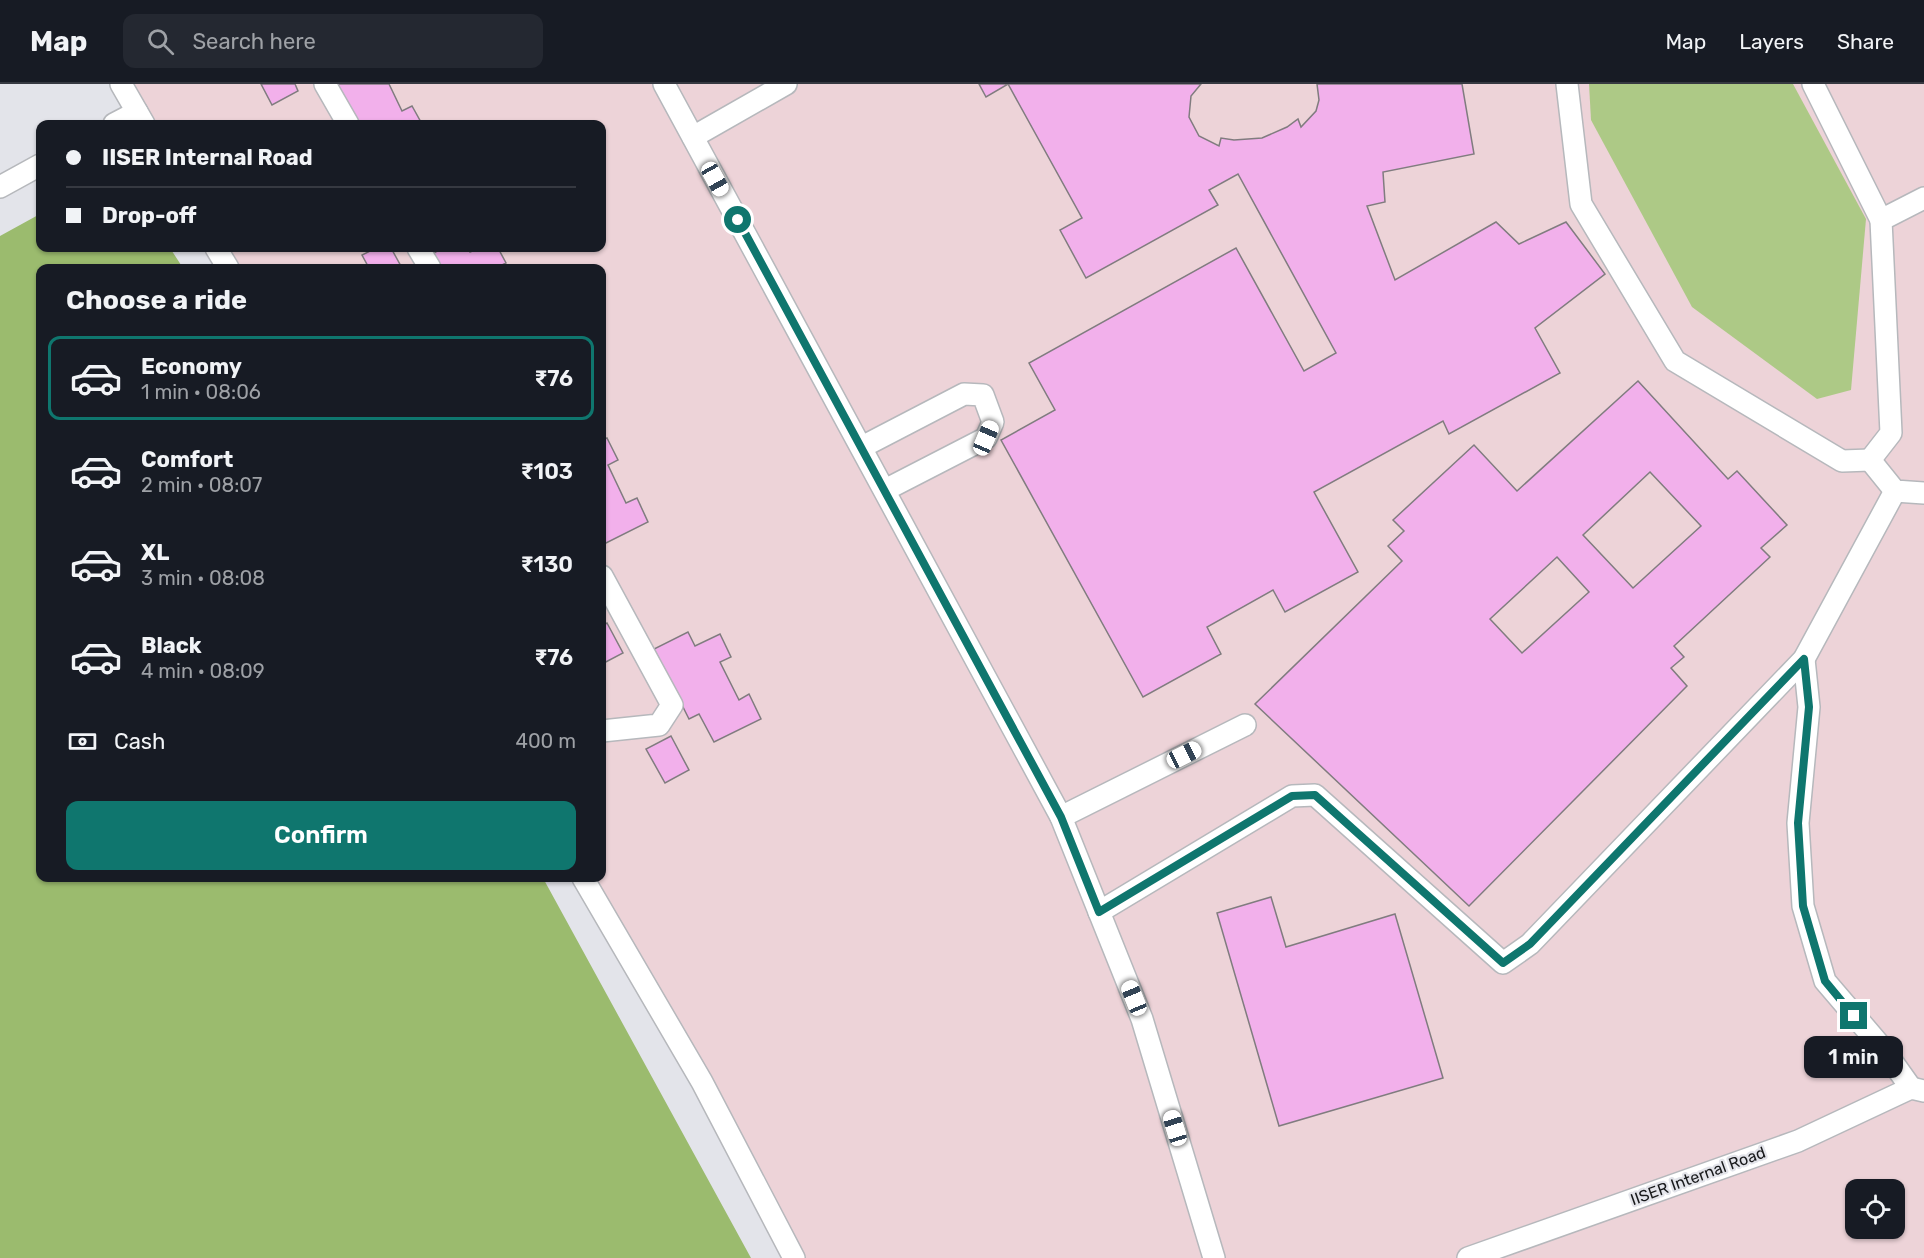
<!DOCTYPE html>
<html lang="en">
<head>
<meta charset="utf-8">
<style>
  :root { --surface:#171b24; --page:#242831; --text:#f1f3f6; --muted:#9ea1a6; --line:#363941; --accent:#0f766e }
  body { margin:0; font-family:Rubik,sans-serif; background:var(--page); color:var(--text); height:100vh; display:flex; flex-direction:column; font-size:22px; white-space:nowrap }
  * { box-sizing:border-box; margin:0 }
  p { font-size:20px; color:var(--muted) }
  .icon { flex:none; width:33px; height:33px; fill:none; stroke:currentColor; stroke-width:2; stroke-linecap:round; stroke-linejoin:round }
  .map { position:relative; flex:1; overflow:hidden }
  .side { position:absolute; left:36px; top:180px; width:570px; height:618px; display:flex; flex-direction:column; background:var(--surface); border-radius:12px; box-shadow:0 2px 4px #0004 }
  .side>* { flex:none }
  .hud { position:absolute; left:36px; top:36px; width:570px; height:132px; border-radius:12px; box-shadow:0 2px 4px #0004; display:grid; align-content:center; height:132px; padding:0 30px; background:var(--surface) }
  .buttons { position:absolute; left:1845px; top:1095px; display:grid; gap:12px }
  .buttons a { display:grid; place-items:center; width:60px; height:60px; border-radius:12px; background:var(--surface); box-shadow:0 2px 4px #0004; font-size:30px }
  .end { position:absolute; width:27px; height:27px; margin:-14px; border:8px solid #0f766e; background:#fff; box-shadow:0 0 0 3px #fff }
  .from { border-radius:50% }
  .bubble { position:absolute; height:42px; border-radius:12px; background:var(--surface); box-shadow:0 2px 4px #0004; font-size:20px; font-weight:600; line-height:42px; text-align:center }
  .car { position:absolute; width:18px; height:36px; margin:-18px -9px; border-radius:8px; box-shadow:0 0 4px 2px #0007; background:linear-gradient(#fff 24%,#345 0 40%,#fff 0 76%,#345 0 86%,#fff 0) }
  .hud b { display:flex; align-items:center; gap:21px; height:57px; font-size:22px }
  .hud b+b { border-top:2px solid var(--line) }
  .hud i { width:15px; height:15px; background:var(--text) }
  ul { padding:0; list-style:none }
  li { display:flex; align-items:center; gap:18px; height:84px; margin:0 12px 9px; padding:0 18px; border:3px solid transparent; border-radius:12px }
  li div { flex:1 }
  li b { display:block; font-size:22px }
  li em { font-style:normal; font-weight:600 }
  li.active { border-color:var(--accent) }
  li>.icon { width:54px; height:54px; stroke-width:1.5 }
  h2 { padding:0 30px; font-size:27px; line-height:72px }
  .pay { display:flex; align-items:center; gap:15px; height:66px; padding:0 30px; font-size:22px }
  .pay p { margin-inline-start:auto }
  .primary-button { display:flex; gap:12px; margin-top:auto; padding:12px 30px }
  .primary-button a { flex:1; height:69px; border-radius:12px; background:var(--accent); color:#fff; font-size:24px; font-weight:600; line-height:69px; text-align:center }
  header { display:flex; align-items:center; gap:36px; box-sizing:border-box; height:84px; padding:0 30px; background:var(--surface); border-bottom:2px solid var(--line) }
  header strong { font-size:28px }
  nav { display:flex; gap:33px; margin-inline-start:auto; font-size:21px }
  .search { width:420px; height:54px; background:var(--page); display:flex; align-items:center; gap:15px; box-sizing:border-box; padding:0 21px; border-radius:12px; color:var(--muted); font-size:22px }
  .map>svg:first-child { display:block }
</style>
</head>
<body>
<header>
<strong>Map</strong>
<div class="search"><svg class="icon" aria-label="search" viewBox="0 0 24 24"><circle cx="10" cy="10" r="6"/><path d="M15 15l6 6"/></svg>Search here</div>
<nav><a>Map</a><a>Layers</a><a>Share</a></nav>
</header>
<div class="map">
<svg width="1924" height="1174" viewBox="0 0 1924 1174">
  <rect width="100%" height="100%" fill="#e3e4ea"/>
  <path fill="#edd3d8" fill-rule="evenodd" d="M116,0H1924V1174H794L574,794H602V184H222L210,164H602V40H139ZM1856,1106H1894V1144H1856Z"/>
  <path fill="#adc986" d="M1589,0H1793L1866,135L1851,306L1817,315L1692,223L1591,36Z"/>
  <path fill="#9bbb6e" d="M40,130V164H170L183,184H40V794H543L751,1174H0V152Z"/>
  <g fill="#f2b0eb" stroke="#807c7f" stroke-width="1.5" fill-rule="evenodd">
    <path d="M261,0H295L298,7L272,21Z"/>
    <path d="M330,0H389L402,27L412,22L422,40H349Z"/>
    <path d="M979,0H1201L1191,12L1189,33L1199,52L1219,62L1221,54L1234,56L1262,54L1287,43L1298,35L1301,43L1316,27L1319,16L1317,0H1462L1474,70L1383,88L1385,118L1367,122L1395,196L1496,138L1519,160L1566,138L1605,190L1535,244L1560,289L1449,350L1443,337L1314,408L1358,488L1285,528L1273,506L1207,543L1221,570L1143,613L1001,356L1055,326L1029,279L1236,164L1304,287L1336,269L1238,90L1209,106L1218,121L1086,194L1060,146L1082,134L1008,0L986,13Z"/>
    <path d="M376,164H391L402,184H369L362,171Z"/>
    <path d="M444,164H468L470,168L480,164H498L506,179L496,184H436L429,171Z"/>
    <path d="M1638,297L1728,395L1737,387L1787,441L1761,464L1770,473L1674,562L1684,573L1671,584L1687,602L1469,822L1255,620L1402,477L1388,462L1404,447L1393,436L1474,361L1517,407ZM1650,388L1701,442L1633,504L1583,451ZM1557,473L1589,508L1522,569L1490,535Z"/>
    <path d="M607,354L618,376L608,381L626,419L637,414L648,438L602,461V356Z"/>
    <path d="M607,539L623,569L602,580V542Z"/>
    <path d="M688,548L695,562L720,550L731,573L720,578L739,616L749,610L761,635L714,658L699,630L689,635L654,565Z"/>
    <path d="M671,652L689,686L665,699L646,665Z"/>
    <path d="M1271,813L1286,863L1395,830L1443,994L1279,1042L1217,829Z"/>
  </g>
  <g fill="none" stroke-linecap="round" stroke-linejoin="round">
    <g stroke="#b6b8bc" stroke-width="24">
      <g id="lane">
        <path d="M121,0L144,40"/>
        <path d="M325,0L348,40"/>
        <path d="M664,0L1061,733L1142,935L1214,1174"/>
        <path d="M1567,0L1581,120L1675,277L1842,377L1870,376"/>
        <path d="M1813,0L1881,136"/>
        <path d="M114,40L137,28"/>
        <path d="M693,53L786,0"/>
        <path d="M0,103L40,81"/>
        <path d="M216,164L228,184"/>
        <path d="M418,164L430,184"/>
        <path d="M862,363L964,310L983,311L993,338L986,354L885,406"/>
        <path d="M1870,376L1891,349L1881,136L1924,114"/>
        <path d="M1870,376L1895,407L1924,409"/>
        <path d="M602,492L672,621L659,641L602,647"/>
        <path d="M1804,575L1809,623L1798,739L1803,822L1825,897L1884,966L1911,1004"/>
        <path d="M1061,733L1245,641"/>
        <path d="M583,794L702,998L794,1174"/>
        <path d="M1099,828L1292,712L1315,711L1503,879L1530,860L1804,575L1895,407"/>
        <path d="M1468,1174L1798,1057L1911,1004L1924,1007"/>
      </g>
    </g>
    <use href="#lane" stroke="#fff" stroke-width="21"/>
  </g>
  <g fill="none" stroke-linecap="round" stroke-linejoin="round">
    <path stroke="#0f766e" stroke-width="8" d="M738,136L1061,733L1099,828L1292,712L1315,711L1503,879L1530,860L1804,575L1809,623L1798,739L1803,822L1825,897L1854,932"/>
  </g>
  <g text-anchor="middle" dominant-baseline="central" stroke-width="4.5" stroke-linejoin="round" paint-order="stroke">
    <g font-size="16" fill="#18191b" stroke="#e3e4ea">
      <text transform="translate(1698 1092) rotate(-20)">IISER Internal Road</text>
    </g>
  </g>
</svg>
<div class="buttons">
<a><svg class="icon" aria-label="locate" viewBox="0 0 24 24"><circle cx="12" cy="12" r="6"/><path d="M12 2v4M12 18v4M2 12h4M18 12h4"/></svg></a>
</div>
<i class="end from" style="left:738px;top:136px"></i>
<i class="end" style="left:1854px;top:932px"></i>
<div class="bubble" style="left:1804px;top:952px;width:99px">1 min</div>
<i class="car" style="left:715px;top:95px;rotate:151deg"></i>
<i class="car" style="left:986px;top:354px;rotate:23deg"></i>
<i class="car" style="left:1184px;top:671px;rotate:63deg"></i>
<i class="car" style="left:1134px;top:914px;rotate:338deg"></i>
<i class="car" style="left:1175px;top:1044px;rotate:343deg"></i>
<div class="hud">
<b><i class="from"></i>IISER Internal Road</b>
<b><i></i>Drop-off</b>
</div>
<section class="side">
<h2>Choose a ride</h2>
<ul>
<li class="active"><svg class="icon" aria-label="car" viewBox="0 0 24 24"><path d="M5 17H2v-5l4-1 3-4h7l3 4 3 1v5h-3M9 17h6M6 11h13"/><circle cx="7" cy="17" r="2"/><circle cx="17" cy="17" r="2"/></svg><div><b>Economy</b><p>1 min · 08:06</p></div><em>₹76</em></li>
<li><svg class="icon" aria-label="car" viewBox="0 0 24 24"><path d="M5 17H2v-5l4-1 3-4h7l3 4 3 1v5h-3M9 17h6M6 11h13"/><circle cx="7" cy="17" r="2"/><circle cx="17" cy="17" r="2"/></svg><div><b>Comfort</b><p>2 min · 08:07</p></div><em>₹103</em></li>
<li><svg class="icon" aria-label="car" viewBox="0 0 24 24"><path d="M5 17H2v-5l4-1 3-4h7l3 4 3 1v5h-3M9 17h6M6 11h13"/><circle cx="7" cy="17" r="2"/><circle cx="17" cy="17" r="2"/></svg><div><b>XL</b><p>3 min · 08:08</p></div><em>₹130</em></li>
<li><svg class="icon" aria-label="car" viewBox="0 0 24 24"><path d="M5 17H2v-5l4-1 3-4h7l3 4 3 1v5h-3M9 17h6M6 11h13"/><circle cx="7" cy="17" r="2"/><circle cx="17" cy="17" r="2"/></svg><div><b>Black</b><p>4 min · 08:09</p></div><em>₹76</em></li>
</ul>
<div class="pay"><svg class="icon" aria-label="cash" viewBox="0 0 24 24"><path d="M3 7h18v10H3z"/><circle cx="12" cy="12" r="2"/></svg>Cash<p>400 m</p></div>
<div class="primary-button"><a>Confirm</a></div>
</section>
</div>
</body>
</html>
